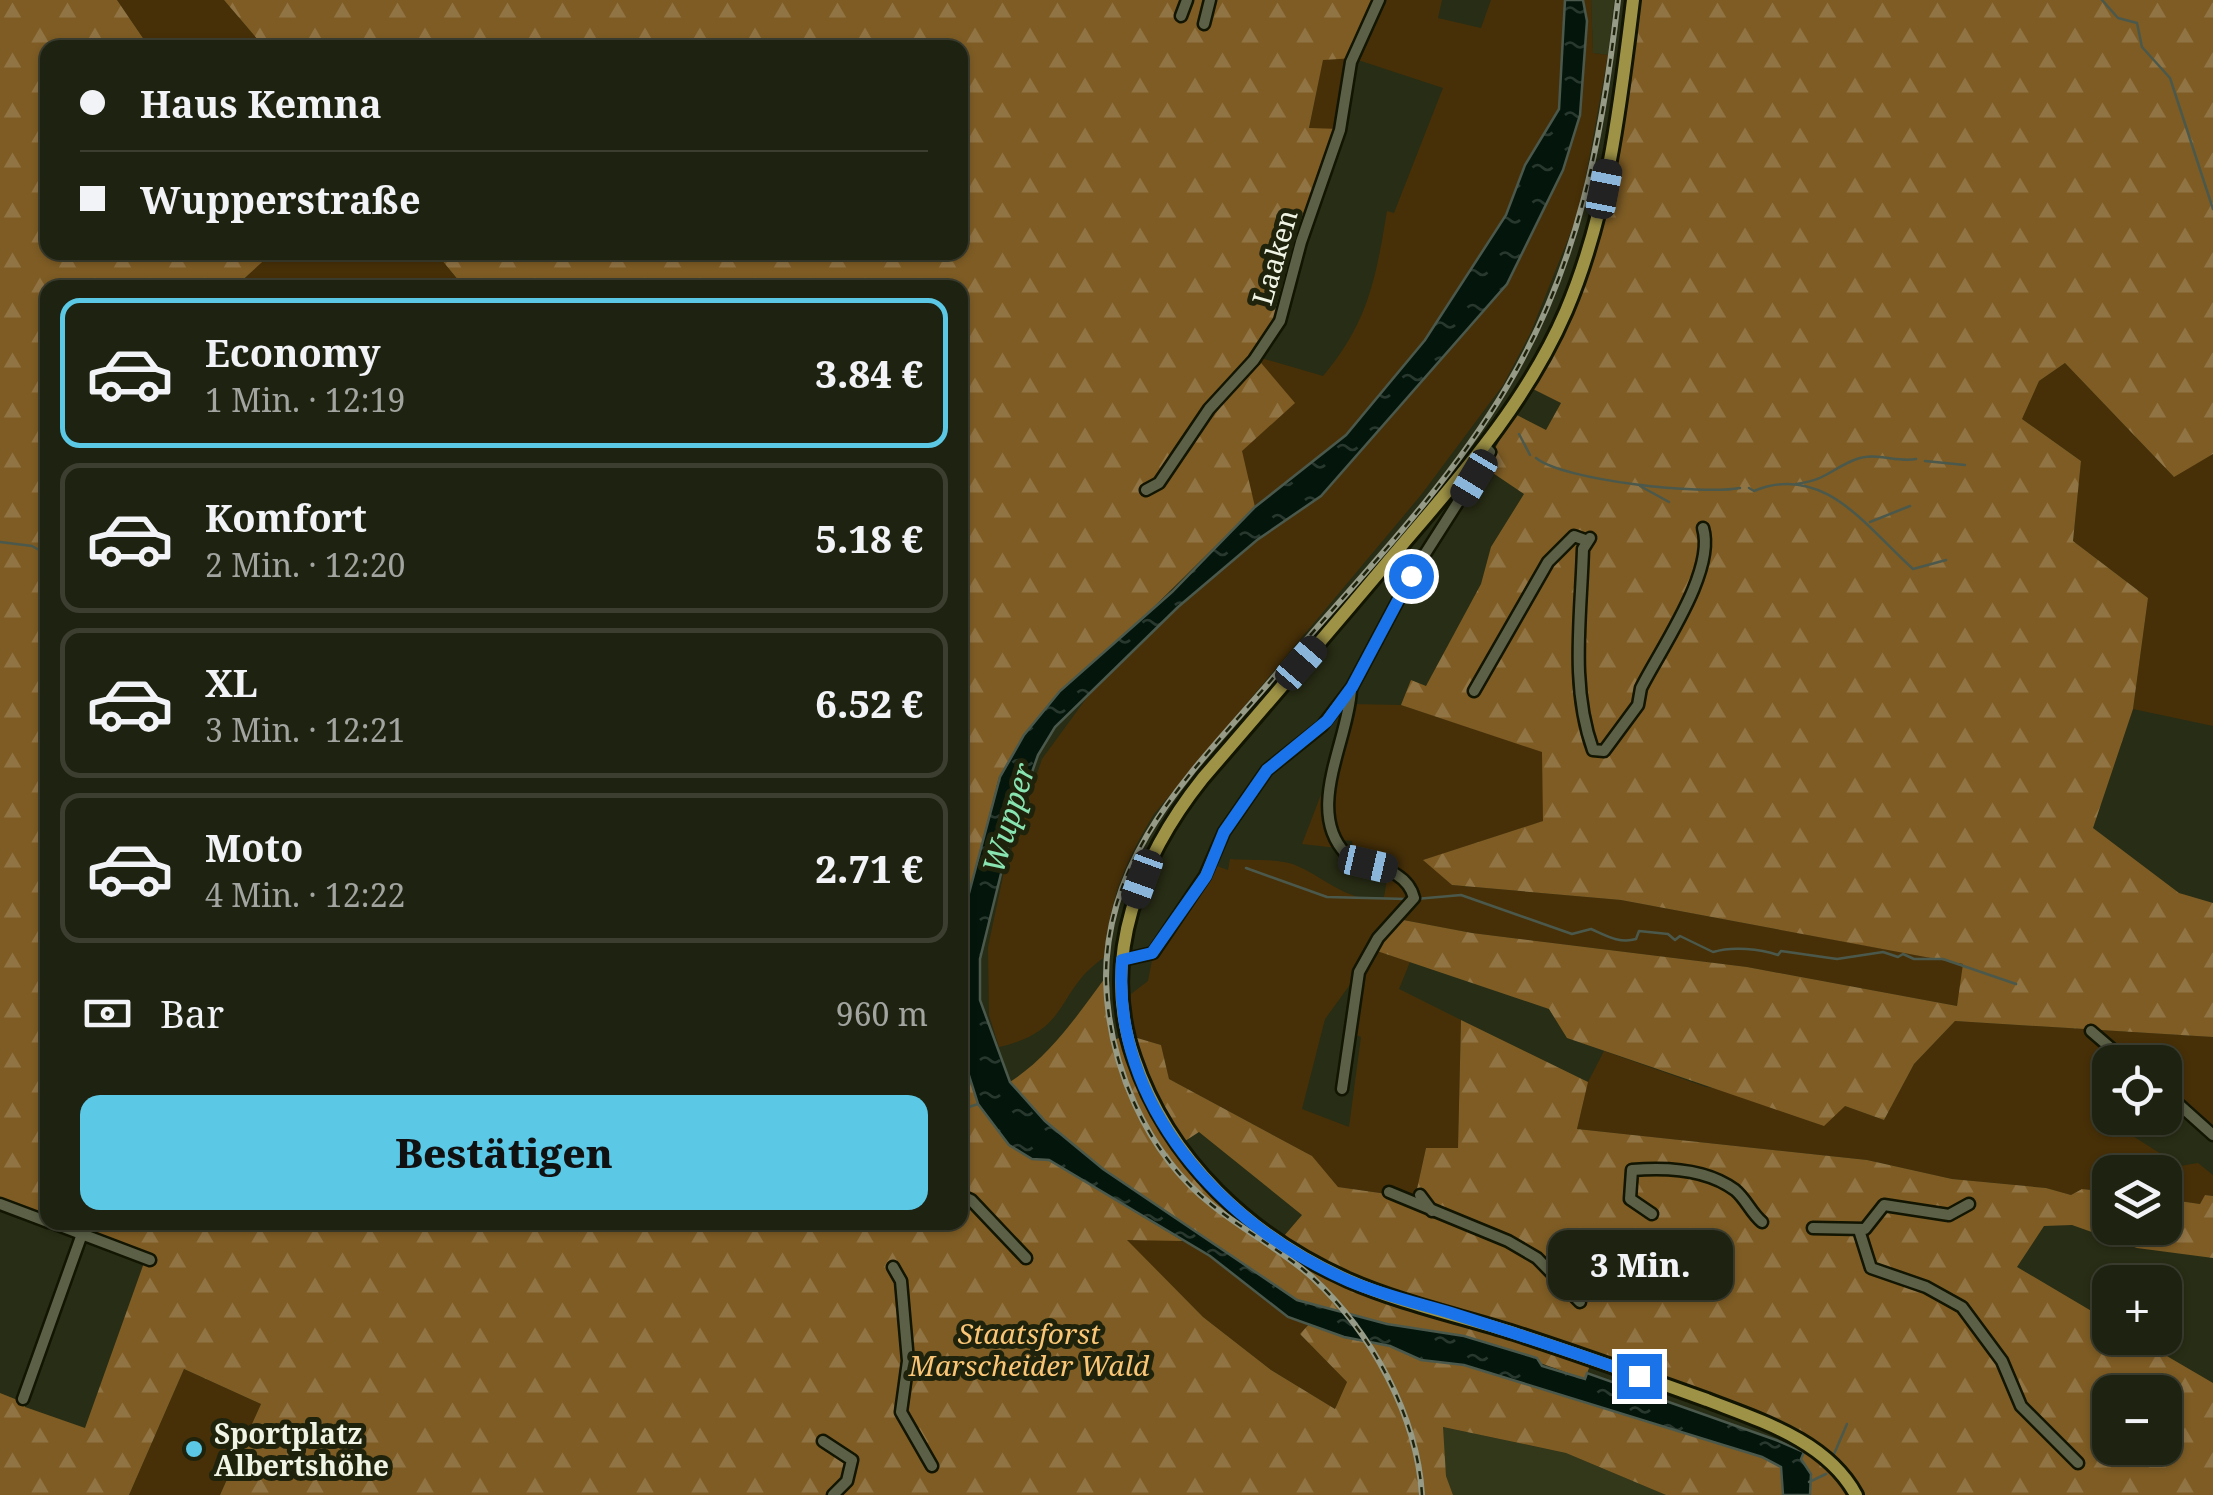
<!DOCTYPE html>
<html lang="de">
<head>
<meta charset="utf-8">
<style>
  :root { --surface:#1e2210; --page:#2b2f1e; --text:#f1f3f6; --muted:#a1a49f; --line:#3c3f30; --accent:#5bc8e6 }
  body { margin:0; font-family:"Noto Serif",serif; background:var(--page); color:var(--text); height:100vh; display:flex; flex-direction:column; font-size:38px; white-space:nowrap }
  * { box-sizing:border-box; margin:0 }
  p { font-size:32px; color:var(--muted) }
  .icon { flex:none; width:55px; height:55px; fill:none; stroke:currentColor; stroke-width:2; stroke-linecap:round; stroke-linejoin:round }
  .map { position:relative; flex:1; overflow:hidden }
  .details { position:absolute; left:40px; top:280px; width:928px; height:950px; display:flex; flex-direction:column; background:var(--surface); border-radius:20px; box-shadow:0 2px 8px #0004,0 0 0 2px var(--line) }
  .details>* { flex:none }
  .hud { position:absolute; left:40px; top:40px; width:928px; height:220px; border-radius:20px; box-shadow:0 2px 8px #0004,0 0 0 2px var(--line); display:grid; align-content:center; height:220px; padding:0 40px; background:var(--surface) }
  .controls { position:absolute; left:2092px; top:1045px; display:grid; gap:20px }
  .controls a { display:grid; place-items:center; width:90px; height:90px; border-radius:20px; background:var(--surface); box-shadow:0 2px 8px #0004,0 0 0 2px var(--line); font-size:50px }
  .end { position:absolute; width:45px; height:45px; margin:-22px; border:12px solid #1a73e8; background:#fff; box-shadow:0 0 0 5px #fff }
  .from { border-radius:50% }
  .bubble { position:absolute; height:70px; border-radius:20px; background:var(--surface); box-shadow:0 2px 8px #0004,0 0 0 2px var(--line); font-size:32px; font-weight:800; line-height:70px; text-align:center }
  .car { position:absolute; width:30px; height:60px; margin:-30px -15px; border-radius:12px; box-shadow:0 0 8px 2px #0007; background:linear-gradient(#222 24%,#8ab4d8 0 40%,#222 0 76%,#8ab4d8 0 86%,#222 0) }
  .hud b { display:flex; align-items:center; gap:35px; height:95px; font-size:38px }
  .hud b+b { border-top:2px solid var(--line) }
  .hud i { width:25px; height:25px; background:var(--text) }
  ul { padding:18px 0 0; list-style:none }
  li { display:flex; align-items:center; gap:30px; height:150px; margin:0 20px 15px; padding:0 20px; border:5px solid var(--line); border-radius:20px }
  li div { flex:1 }
  li b { display:block; font-size:38px }
  li em { font-style:normal; font-weight:800 }
  li.selected { border-color:var(--accent) }
  li>.icon { width:90px; height:90px; stroke-width:1.5 }
  .pay { display:flex; align-items:center; gap:25px; height:110px; padding:0 40px; font-size:38px }
  .pay p { margin-inline-start:auto }
  .action { display:flex; gap:20px; margin-top:auto; padding:20px 40px }
  .action a { flex:1; height:115px; border-radius:20px; background:var(--accent); color:#111; font-size:40px; font-weight:800; line-height:115px; text-align:center }
  .map>svg:first-child { display:block }
</style>
</head>
<body>
<div class="map">
<svg width="2213" height="1495" viewBox="0 0 2213 1495">
  <defs>
    <pattern id="forest-firs" width="22" height="20" patternUnits="userSpaceOnUse" patternTransform="scale(2.5)"><rect width="22" height="20" fill="#7e5c24"/><path d="M5 1l3.5 6h-7zM16 11l3.5 6h-7z" fill="#917444"/></pattern>
    <pattern id="water-ripples" width="26" height="14" patternUnits="userSpaceOnUse" patternTransform="scale(2.5)"><rect width="26" height="14" fill="#04160c"/><path d="M2 4q2-2 4 0t4 0M15 11q2-2 4 0t4 0" fill="none" stroke="#29382f"/></pattern>
  </defs>
  <rect width="100%" height="100%" fill="#282d15"/>
  <g fill="#33381a">
    <path d="M1591,0H1614L1608,55L1593,53Z"/>
    <path d="M1442,1427L1566,1453L1666,1495H1453L1446,1476Z"/>
  </g>
  <g fill="#473008" fill-rule="evenodd">
    <path d="M117,0H224L264,47H149Z"/>
    <path d="M1379,0H1442L1438,18L1481,28L1491,0H1565L1559,109L1525,165L1506,215L1425,340L1346,435L1255,507L1248,483L960,644L1261,358L1323,376C1368,323 1376,278 1387,211L1394,213L1443,88L1355,59L1340,129H1309L1323,59Z"/>
    <path d="M1583,0H1591L1593,53L1608,55L1580,209L1530,334L1503,385L1421,495L1154,814C1126,859 1108,904 1105,957C1054,991 1073,1030 999,1047L989,1015L988,947L1004,872L1042,759L1094,688L1178,607L1257,540L1321,496L1507,284L1563,170L1580,115L1587,21Z"/>
    <path d="M272,252L436,253L464,287L235,288Z"/>
    <path d="M2065,363L2173,476L2213,454V726L2133,709L2148,598L2073,541L2081,461L2022,419L2039,381Z"/>
    <path d="M1352,704L1401,705L1542,751L1544,821L1424,860L1452,885L1621,900L1964,964L1957,1006L1747,967L1472,933L1398,919L1375,950L1410,962L1399,989L1461,1020L1458,1149L1426,1148L1415,1198L1338,1187L1310,1155L1169,1079L1161,1045L1127,1035L1131,994L1148,981L1153,955L1214,865L1228,870L1230,859C1249,861 1279,858 1295,865C1325,877 1348,904 1384,898L1388,871L1411,894L1396,916L1409,909L1414,889L1390,867L1353,854L1348,851L1353,848L1352,841L1341,840C1315,814 1347,740 1352,704ZM1357,975L1349,1032L1361,1037L1349,1127L1302,1109L1325,1019Z"/>
    <path d="M1331,769L1326,797L1337,848L1302,844Z"/>
    <path d="M1955,1021L2213,1037V1136L2165,1094V1062H2110V1091L2095,1112L2180,1166L2198,1163L2213,1175V1196L2205,1195L2200,1204L2165,1199V1172H2110V1192L2082,1189L2071,1195L2046,1188L1952,1179L1867,1160L1577,1129L1588,1082L1604,1051L1706,1087L1845,1106L1884,1120L1914,1064Z"/>
    <path d="M1125,1239C1143,1240 1163,1238 1180,1241C1220,1248 1260,1310 1311,1322L1300,1334L1347,1382L1335,1409L1271,1370L1203,1317Z"/>
    <path d="M184,1369L261,1404L220,1495H129Z"/>
  </g>
  <g fill="url(#forest-firs)" fill-rule="evenodd">
    <path d="M0,0H117L149,47L48,48V252L272,253L235,287L48,288L47,1217L0,1200Z"/>
    <path d="M224,0H1379L1355,58L1323,60L1309,128L1340,129L1286,298L1256,357L1295,403L1242,451L1255,507L1024,735L999,777L960,927V288L464,287L436,253L960,252V48L264,47Z"/>
    <path d="M1638,0H2213V454L2174,477L2065,363L2039,381L2022,419L2081,461L2073,541L2148,598L2133,709L2093,828L2179,893L2213,903V1037L1955,1021L1914,1064L1884,1120L1845,1106L1824,1126L1567,1038L1549,1009L1374,950L1398,919L1472,933L1747,967L1957,1006L1963,964L1621,900L1452,885L1423,860L1543,821L1542,752L1401,705L1411,680L1426,686L1481,584L1491,547L1524,494L1484,467L1515,414L1546,430L1561,403L1531,388L1581,282Z"/>
    <path d="M1105,978L1111,1041L1127,1035L1161,1045L1169,1079L1312,1156L1338,1187L1415,1198L1426,1148H1458L1461,1020L1588,1082L1577,1129L1867,1160L1952,1179L2046,1188L2071,1195L2082,1189L2110,1192V1228H2165V1199L2200,1204L2205,1195L2213,1196V1258L2137,1248L2072,1225L2044,1226L2017,1267L2110,1322V1338H2136L2213,1383V1495H1810L1811,1474L1801,1459L1804,1452L1791,1446V1435L1592,1360L1585,1379L1464,1336L1387,1324L1297,1300L1103,1169L1045,1121L1010,1082C1050,1056 1077,1016 1105,978ZM1199,1132L1302,1215L1284,1236L1218,1190L1182,1143ZM2110,1392H2165V1448H2110Z"/>
    <path d="M960,1047L978,1104L1032,1159L1049,1160L1183,1241L1127,1240L1203,1317L1271,1370L1335,1409L1347,1382L1300,1334L1311,1322L1345,1338L1390,1346L1421,1360L1463,1365L1762,1457L1781,1467L1783,1495H1666L1566,1453L1443,1427L1446,1476L1453,1495H220L261,1404L184,1369L129,1495H0V1393L25,1403V1407L85,1428L145,1260L61,1223L960,1222Z"/>
  </g>
  <path fill="url(#water-ripples)" stroke="#4b594d" stroke-width="2.5" d="M1565,0H1583L1587,21L1580,115L1563,170L1507,284L1321,496L1257,540L1178,607L1055,727L1038,755L1012,829L980,959V1000L1010,1082L1045,1121L1103,1169L1297,1300L1387,1324L1464,1336L1537,1358L1542,1366L1585,1379L1587,1373L1776,1440L1804,1452L1801,1459L1811,1474L1810,1495H1783L1781,1467L1762,1457L1464,1365L1421,1360L1390,1346L1344,1337L1288,1317L1210,1256L1049,1160L1032,1159L1009,1145L978,1104L960,1047V927L1000,777L1024,735L1060,691L1172,592L1255,507L1346,435L1425,340L1506,215L1525,165L1559,109Z"/>
  <g fill="none" stroke-linecap="round" stroke-linejoin="round">
    <g stroke="#4b594d" stroke-width="2.5">
      <path d="M2102,0L2118,18L2137,23L2142,47L2170,78L2213,209"/>
      <path d="M1519,434L1530,455"/>
      <path d="M1536,458C1565,481 1702,495 1740,488"/>
      <path d="M1925,461L1965,465"/>
      <path d="M1796,484C1828,479 1828,471 1854,460C1876,451 1896,463 1916,459"/>
      <path d="M1640,486L1669,502"/>
      <path d="M1749,488L1754,491C1824,462 1867,528 1913,569L1946,560"/>
      <path d="M1870,522L1910,506"/>
      <path d="M0,542L32,546L48,555"/>
      <path d="M1246,868L1327,897L1406,899"/>
      <path d="M1416,899L1461,895L1572,934L1591,929C1605,935 1619,944 1636,939L1639,931L1668,934L1675,940L1680,936L1713,952C1733,946 1760,949 1778,955L1781,951L1837,959L1883,952L1898,957L1903,954L1914,959H1943L2016,984"/>
      <path d="M960,1110L978,1104"/>
      <path d="M1834,1454L1847,1424"/>
      <path d="M1809,1482L1826,1474"/>
    </g>
    <g stroke="#111501" stroke-width="15">
      <g id="minor">
        <path d="M1181,16L1187,0"/>
        <path d="M1204,24L1210,0"/>
        <path d="M1146,490L1159,483L1209,409L1254,360L1280,321L1301,242L1340,130L1351,62L1379,0"/>
        <path d="M1590,538L1583,549C1581,617 1570,686 1593,750L1604,751L1638,705L1641,688C1661,648 1716,571 1703,528"/>
        <path d="M1474,691L1548,562L1574,536L1585,540"/>
        <path d="M1122,960L1153,953L1205,876L1224,832L1267,770L1322,726L1352,687L1411,576L1490,452L1486,448"/>
        <path d="M2091,1031L2127,1062"/>
        <path d="M1342,1089L1359,972L1378,938L1414,898C1407,868 1369,866 1346,854C1304,810 1349,740 1351,689"/>
        <path d="M2165,1092L2213,1135"/>
        <path d="M1389,1192L1508,1241L1537,1258L1580,1302"/>
        <path d="M960,1195L971,1200L1026,1258"/>
        <path d="M1420,1195L1432,1211"/>
        <path d="M0,1204L48,1222"/>
        <path d="M1652,1214L1630,1199L1632,1170C1667,1167 1707,1169 1735,1190C1746,1199 1751,1213 1762,1222"/>
        <path d="M50,1222L150,1260"/>
        <path d="M826,1222H881"/>
        <path d="M1813,1228L1865,1229L1884,1205L1949,1215L1969,1204"/>
        <path d="M1859,1230L1871,1268L1926,1287L1962,1307L2002,1361L2021,1406L2078,1463"/>
        <path d="M893,1267L901,1281L908,1361L901,1412L932,1466"/>
        <path d="M23,1399L82,1234"/>
        <path d="M823,1441L852,1460L847,1481L833,1495"/>
      </g>
    </g>
    <g stroke="#111501" stroke-width="18">
      <path id="major" d="M1633,0C1620,106 1608,212 1566,311C1525,406 1457,480 1391,558C1329,632 1266,705 1203,778C1140,857 1099,958 1134,1058C1169,1161 1250,1236 1348,1280C1400,1303 1460,1316 1514,1333C1579,1354 1643,1377 1707,1400C1761,1421 1827,1441 1856,1495"/>
    </g>
    <use href="#minor" stroke="#5b6047" stroke-width="10"/>
    <use href="#major" stroke="#9e9246" stroke-width="12"/>
    <g stroke="#969b88" stroke-width="6">
      <path id="rail" d="M1422,1495C1417,1415 1371,1332 1313,1278C1282,1250 1244,1231 1212,1205C1146,1153 1108,1064 1106,980C1105,854 1191,773 1267,685C1348,589 1442,496 1506,388C1579,266 1602,139 1618,0"/>
    </g>
    <use href="#rail" stroke="#1f230c" stroke-width="2.5" stroke-dasharray="8" stroke-linecap="butt"/>
  </g>
  <g fill="none" stroke-linecap="round" stroke-linejoin="round">
    <path stroke="#1a73e8" stroke-width="12" d="M1411,576L1352,687L1327,721L1267,770L1224,832L1206,876L1152,953L1122,960C1111,1105 1223,1226 1349,1281C1382,1295 1417,1303 1451,1313C1514,1333 1577,1353 1639,1376"/>
  </g>
  <circle fill="#5bc8e6" stroke="#1f230c" stroke-width="4" cx="194" cy="1449" r="10"/>
  <g text-anchor="middle" dominant-baseline="central" stroke-width="10" stroke-linejoin="round" paint-order="stroke">
    <g font-size="28" fill="#f0f4e5" stroke="#1f230c">
      <text transform="translate(1274 257) rotate(-74)">Laaken</text>
    </g>
    <g font-size="28" font-style="italic" fill="#fac676" stroke="#1f230c">
      <text x="1029" y="1333">Staatsforst<tspan x="1029" dy="32">Marscheider Wald</tspan></text>
    </g>
    <g font-size="28" font-weight="bold" fill="#f0f4e5" stroke="#1f230c" text-anchor="start">
      <text x="214" y="1433">Sportplatz<tspan x="214" dy="32">Albertshöhe</tspan></text>
    </g>
    <g font-size="30" font-style="italic" fill="#88e5b1" stroke="#1f230c">
      <text transform="translate(1008 818) rotate(-73)">Wupper</text>
    </g>
  </g>
</svg>
<div class="controls">
<a><svg class="icon" aria-label="locate" viewBox="0 0 24 24"><circle cx="12" cy="12" r="6"/><path d="M12 2v4M12 18v4M2 12h4M18 12h4"/></svg></a>
<a><svg class="icon" aria-label="layers" viewBox="0 0 24 24"><path d="M12 4l9 5-9 5-9-5zM3 14l9 5 9-5"/></svg></a>
<a>+</a>
<a>−</a>
</div>
<i class="end from" style="left:1411px;top:576px"></i>
<i class="end" style="left:1639px;top:1376px"></i>
<div class="bubble" style="left:1548px;top:1230px;width:185px">3 Min.</div>
<i class="car" style="left:1604px;top:189px;rotate:11deg"></i>
<i class="car" style="left:1474px;top:478px;rotate:211deg"></i>
<i class="car" style="left:1301px;top:663px;rotate:41deg"></i>
<i class="car" style="left:1368px;top:864px;rotate:103deg"></i>
<i class="car" style="left:1142px;top:879px;rotate:200deg"></i>
<div class="hud">
<b><i class="from"></i>Haus Kemna</b>
<b><i></i>Wupperstraße</b>
</div>
<section class="details">
<ul>
<li class="selected"><svg class="icon" aria-label="car" viewBox="0 0 24 24"><path d="M5 17H2v-5l4-1 3-4h7l3 4 3 1v5h-3M9 17h6M6 11h13"/><circle cx="7" cy="17" r="2"/><circle cx="17" cy="17" r="2"/></svg><div><b>Economy</b><p>1 Min. · 12:19</p></div><em>3.84 €</em></li>
<li><svg class="icon" aria-label="car" viewBox="0 0 24 24"><path d="M5 17H2v-5l4-1 3-4h7l3 4 3 1v5h-3M9 17h6M6 11h13"/><circle cx="7" cy="17" r="2"/><circle cx="17" cy="17" r="2"/></svg><div><b>Komfort</b><p>2 Min. · 12:20</p></div><em>5.18 €</em></li>
<li><svg class="icon" aria-label="car" viewBox="0 0 24 24"><path d="M5 17H2v-5l4-1 3-4h7l3 4 3 1v5h-3M9 17h6M6 11h13"/><circle cx="7" cy="17" r="2"/><circle cx="17" cy="17" r="2"/></svg><div><b>XL</b><p>3 Min. · 12:21</p></div><em>6.52 €</em></li>
<li><svg class="icon" aria-label="car" viewBox="0 0 24 24"><path d="M5 17H2v-5l4-1 3-4h7l3 4 3 1v5h-3M9 17h6M6 11h13"/><circle cx="7" cy="17" r="2"/><circle cx="17" cy="17" r="2"/></svg><div><b>Moto</b><p>4 Min. · 12:22</p></div><em>2.71 €</em></li>
</ul>
<div class="pay"><svg class="icon" aria-label="cash" viewBox="0 0 24 24"><path d="M3 7h18v10H3z"/><circle cx="12" cy="12" r="2"/></svg>Bar<p>960 m</p></div>
<div class="action"><a>Bestätigen</a></div>
</section>
</div>
</body>
</html>
